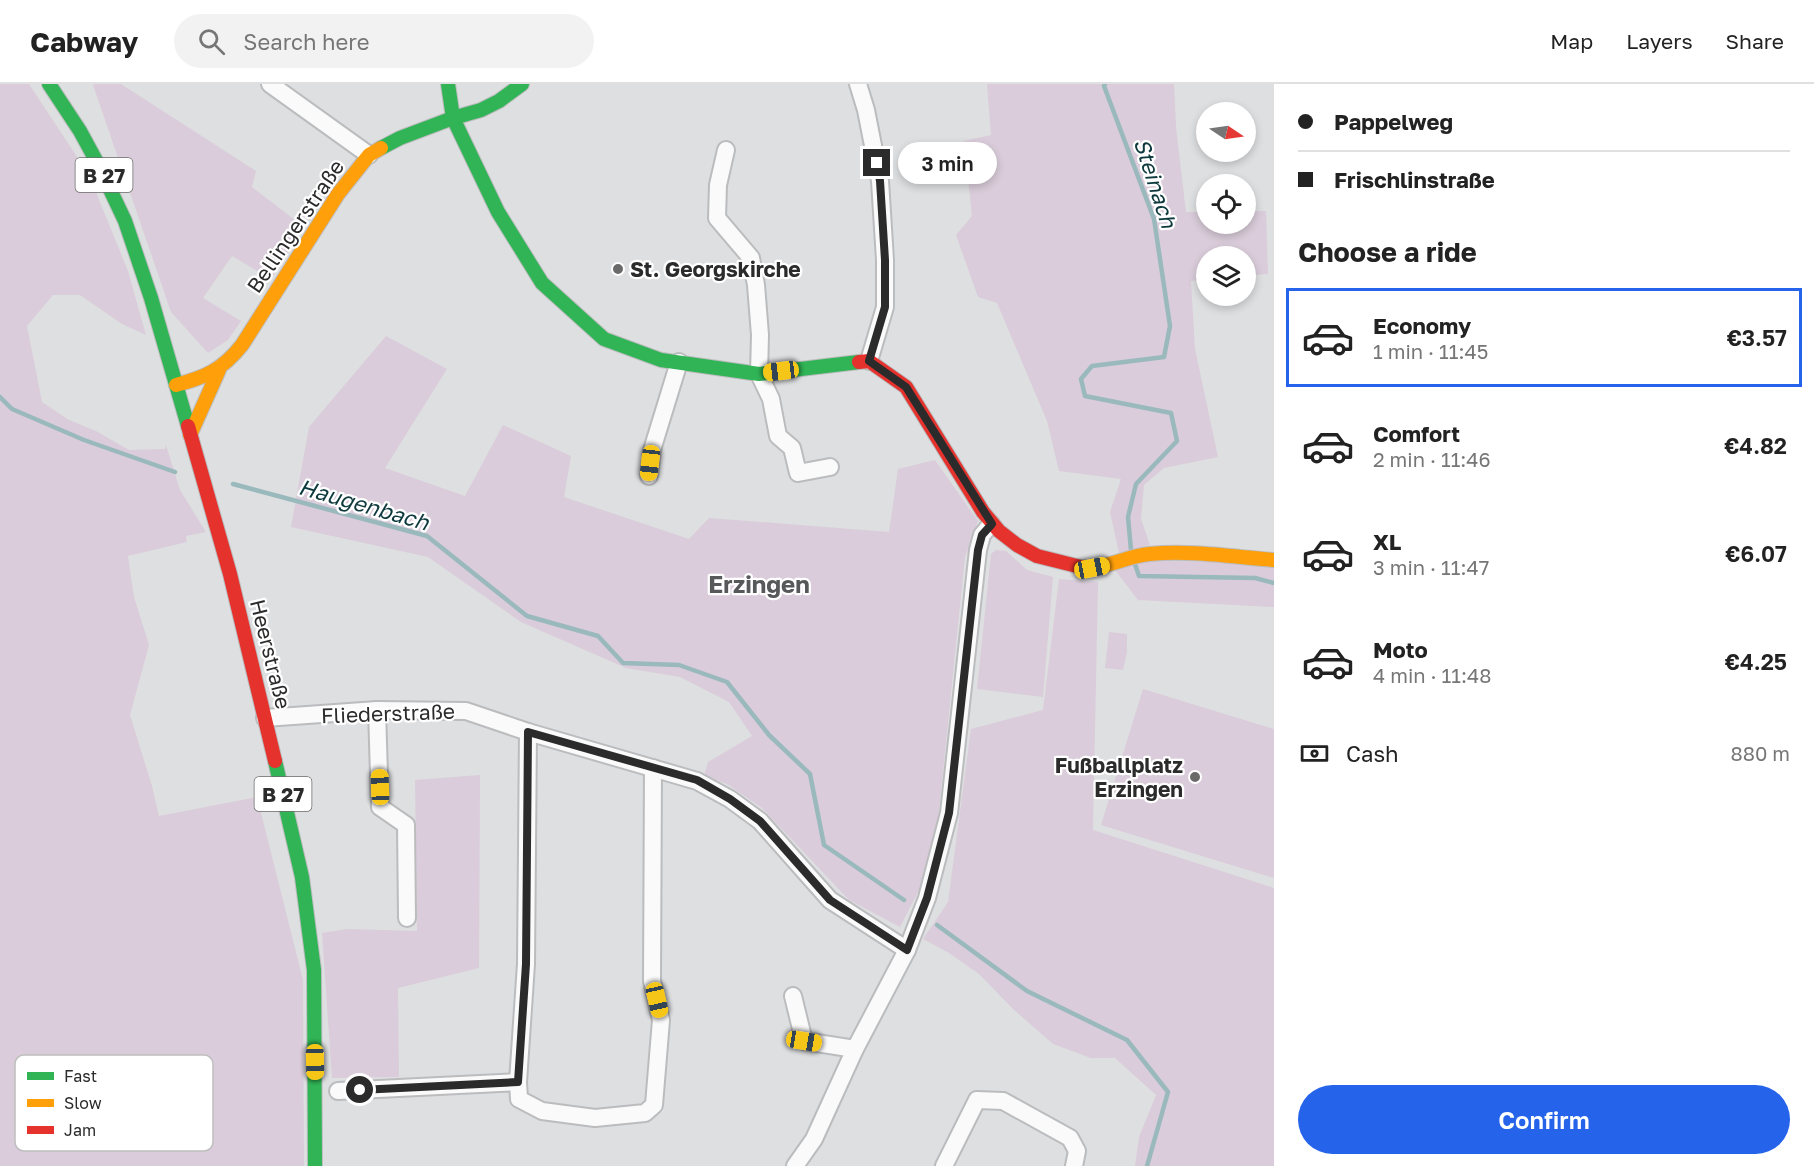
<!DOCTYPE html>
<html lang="en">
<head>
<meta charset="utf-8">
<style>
  :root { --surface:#fff; --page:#f2f2f2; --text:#222; --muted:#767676; --line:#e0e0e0; --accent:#2563eb }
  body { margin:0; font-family:"Golos Text",sans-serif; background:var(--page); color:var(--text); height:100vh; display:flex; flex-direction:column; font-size:22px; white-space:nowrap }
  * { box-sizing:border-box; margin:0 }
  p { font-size:20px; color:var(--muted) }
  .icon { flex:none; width:33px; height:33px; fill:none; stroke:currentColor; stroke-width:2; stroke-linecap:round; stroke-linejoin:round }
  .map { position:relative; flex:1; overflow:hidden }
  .panel { display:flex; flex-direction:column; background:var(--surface); width:540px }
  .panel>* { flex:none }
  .banner { display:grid; align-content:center; height:132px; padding:0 24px; background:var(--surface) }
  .needle { width:39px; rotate:103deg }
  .tools { position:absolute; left:1196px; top:18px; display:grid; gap:12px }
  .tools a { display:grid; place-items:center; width:60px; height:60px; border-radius:50%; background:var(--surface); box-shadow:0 3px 9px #0003; font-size:30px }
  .end { position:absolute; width:27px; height:27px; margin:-14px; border:8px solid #2b2b2c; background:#fff; box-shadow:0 0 0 3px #fff }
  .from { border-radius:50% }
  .bubble { position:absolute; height:42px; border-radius:21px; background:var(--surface); box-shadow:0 3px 9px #0003; font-size:20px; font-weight:600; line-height:42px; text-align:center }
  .car { position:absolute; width:18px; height:36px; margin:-18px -9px; border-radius:8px; box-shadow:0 0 4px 2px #0007; background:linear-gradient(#f5c518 24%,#345 0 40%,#f5c518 0 76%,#345 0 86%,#f5c518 0) }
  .banner b { display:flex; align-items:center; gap:21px; height:57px; font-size:22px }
  .banner b+b { border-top:2px solid var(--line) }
  .banner i { width:15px; height:15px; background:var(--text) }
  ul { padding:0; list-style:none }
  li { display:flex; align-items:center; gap:18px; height:99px; margin:0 12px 9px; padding:0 12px; border:3px solid transparent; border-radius:0px }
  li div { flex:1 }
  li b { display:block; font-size:22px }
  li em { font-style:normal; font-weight:600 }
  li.active { border-color:var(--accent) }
  li>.icon { width:54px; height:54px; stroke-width:1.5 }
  h2 { padding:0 24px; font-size:27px; line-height:72px }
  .pay { display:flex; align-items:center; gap:15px; height:66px; padding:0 24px; font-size:22px }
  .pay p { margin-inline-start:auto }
  .primary-button { display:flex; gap:12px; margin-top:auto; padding:12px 24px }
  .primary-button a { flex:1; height:69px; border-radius:36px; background:var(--accent); color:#fff; font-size:24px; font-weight:600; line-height:69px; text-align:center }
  header { display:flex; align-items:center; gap:36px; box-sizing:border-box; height:84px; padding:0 30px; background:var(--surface); border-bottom:2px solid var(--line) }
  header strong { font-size:28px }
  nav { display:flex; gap:33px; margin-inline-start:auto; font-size:21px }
  .search { width:420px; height:54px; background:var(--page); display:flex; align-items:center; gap:15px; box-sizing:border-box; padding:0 21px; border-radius:33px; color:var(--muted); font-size:22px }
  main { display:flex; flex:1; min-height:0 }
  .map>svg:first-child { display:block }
</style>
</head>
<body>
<header>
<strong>Cabway</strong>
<div class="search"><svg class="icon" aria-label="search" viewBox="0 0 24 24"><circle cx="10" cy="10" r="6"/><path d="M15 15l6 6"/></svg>Search here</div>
<nav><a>Map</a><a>Layers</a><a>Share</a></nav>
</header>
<main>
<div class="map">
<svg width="1274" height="1082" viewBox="0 0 1274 1082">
  <rect width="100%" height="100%" fill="#dedfe1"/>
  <g fill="#daccda">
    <path d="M0,0H29L89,91L128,187L146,251L122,240L80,211H53L27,242L42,318L69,336L96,347L129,366L165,365L166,361L180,406L206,448L186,452L187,458L128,472L134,513L149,561L130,631L152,702L159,732L257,713L303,896L304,1082H0Z"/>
    <path d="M95,0H121L256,87L252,103L304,143L271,195L232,172L203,214L241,237L228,256L208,269L171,228L93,1Z"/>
    <path d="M987,0H1174L1176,43L1186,128H1206V140H1245V127H1266L1268,190L1245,192V172H1206V196L1191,197L1195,265L1218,373L1164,384L1144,401L1141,435L1150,461L1119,469L1110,428L1121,395L1059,387L1047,337L997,219L978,213L956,151L972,132L964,57L991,51Z"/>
    <path d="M386,252L447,285L385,384L465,412L503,341L571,372L564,413L689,455L709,434L889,448L898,385L935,376L978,437L965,473L938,736L921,802L900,843L849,816L762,724L727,700L704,692L708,678L752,652L729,618L680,593L626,584L521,538L428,473L291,443L309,343Z"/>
    <path d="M996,466L1006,467L1027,486L1053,493L1043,613L977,605L991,470Z"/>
    <path d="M1150,476L1274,480V523L1138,516L1115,486Z"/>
    <path d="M1059,495L1098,498L1093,746L1274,804V1082H1135L1139,1053L1156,1011L1115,974H1091L1053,960L1013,925L979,890L949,869L923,855L948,818L971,645L1043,626Z"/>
    <path d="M1109,548L1127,550V568L1123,586L1105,584Z"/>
    <path d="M1143,605L1274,645V794L1101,741Z"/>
    <path d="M480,691L479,884L398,904L399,993L332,994L322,849L347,845L417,847L415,696Z"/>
  </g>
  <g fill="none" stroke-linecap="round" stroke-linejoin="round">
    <g stroke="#99b9bd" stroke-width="4.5">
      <path d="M1105,0L1104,2L1154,135L1170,242L1164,273L1092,282L1081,295L1085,312L1171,329L1177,357L1136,400L1128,433L1131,466"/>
      <path d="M0,313L12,325L84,356L175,388"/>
      <path d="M233,400L427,452L527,532L598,552L623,579L679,581L727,598L769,651L810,690L824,761L904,816"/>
      <path d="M1135,480L1139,492L1255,494L1274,499"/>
      <path d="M937,841L1027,907L1127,956L1168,1008L1147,1082"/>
    </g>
    <g stroke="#bbbcbe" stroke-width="20">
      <g id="street">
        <path d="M270,0L369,71"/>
        <path d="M858,0L866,26L880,97L885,176V223L869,277"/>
        <path d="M726,66L718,101L717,134L751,174L756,201L760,251L759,290L771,315L778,352L792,364L798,389L830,383"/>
        <path d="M649,392L652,366L679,278"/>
        <path d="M377,626L380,723L406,741L407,834"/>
        <path d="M265,634L377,626L466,627L528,648L697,697L730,715L760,737L830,816L907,866"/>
        <path d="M793,912L804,957L855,965"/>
        <path d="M518,998L526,880L528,648"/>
        <path d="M338,1007L518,998L519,1015L542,1027L595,1034L645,1029L654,1021L661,936L652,897L653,684"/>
        <path d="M795,1082L814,1055L855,965L907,866L927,814L949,729L978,466L982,451L991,440"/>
        <path d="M944,1082L977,1016L1003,1017L1070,1054L1077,1067L1074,1082"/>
      </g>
    </g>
    <g stroke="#bbbcbe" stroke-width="16">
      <g id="fast">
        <path d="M49,0L80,47L99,82L125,137L151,214L188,342"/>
        <path d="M448,0L453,34L498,128L542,199L604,255L661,276L759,290L859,278"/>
        <path d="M381,64L400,54L453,34L481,26L499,17L522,0"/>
        <path d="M275,677L302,793L314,886L315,1082"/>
      </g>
    </g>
    <g stroke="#bbbcbe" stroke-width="16">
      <g id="slow">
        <path d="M176,301C206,293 222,286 242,261L338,110L369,71L381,64"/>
        <path d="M190,351L219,286"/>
        <path d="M1081,483C1105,486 1126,472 1149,470C1191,466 1233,473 1274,476"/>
      </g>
    </g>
    <g stroke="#bbbcbe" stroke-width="16">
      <g id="jam">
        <path d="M859,278L869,277L906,303L983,428L999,447L1017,461L1037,472L1081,483"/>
        <path d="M188,342L230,490L275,677"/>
      </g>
    </g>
    <use href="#street" stroke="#fafafa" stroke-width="16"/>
    <use href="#fast" stroke="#30b455" stroke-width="14"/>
    <use href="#slow" stroke="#ff9f0a" stroke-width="14"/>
    <use href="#jam" stroke="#e5322d" stroke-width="14"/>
  </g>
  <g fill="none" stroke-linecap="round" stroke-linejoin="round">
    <path stroke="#2b2b2c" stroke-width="8" d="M360,1006L518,998L526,880L528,648L697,696L730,715L760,737L830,816L907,866L927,814L949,729L978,466L982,451L992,440L906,303L869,277L885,223V176L880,97L877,79"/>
  </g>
  <g fill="#6a6a6b" stroke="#fff" stroke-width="2">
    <circle cx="618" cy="185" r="6"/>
    <circle cx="1195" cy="693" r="6"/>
  </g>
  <g text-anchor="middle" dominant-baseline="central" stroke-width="4.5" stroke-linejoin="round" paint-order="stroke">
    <g fill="#fff" stroke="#6b6b6b" stroke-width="1.5">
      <rect x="75.5" y="74" width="57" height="34" rx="4.5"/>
      <rect x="254.5" y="693" width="57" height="34" rx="4.5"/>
    </g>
    <g font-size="20" font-weight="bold" fill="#2b2b2c">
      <text x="104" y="91">B 27</text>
      <text x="283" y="710">B 27</text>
    </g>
    <g font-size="21" fill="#2b2b2c" stroke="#fff">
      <text transform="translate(295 142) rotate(-56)">Bellingerstraße</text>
      <text transform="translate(271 570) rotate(76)">Heerstraße</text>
      <text transform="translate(388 629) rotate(-2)">Fliederstraße</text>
    </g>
    <g font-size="21" font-weight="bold" fill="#2b2b2c" stroke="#fff" text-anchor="start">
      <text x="630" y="185">St. Georgskirche</text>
      <text x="1183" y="681" text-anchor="end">Fußballplatz<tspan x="1183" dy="24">Erzingen</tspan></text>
    </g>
    <g font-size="22" font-style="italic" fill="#0e3a3e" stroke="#fff">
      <text transform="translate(1156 99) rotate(72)">Steinach</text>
      <text transform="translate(364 420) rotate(16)">Haugenbach</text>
    </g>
    <g font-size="24" font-weight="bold" fill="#56585a" stroke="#fff">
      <text x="759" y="499">Erzingen</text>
    </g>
  </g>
  <rect x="15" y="971" width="198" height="96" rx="9" fill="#fff" stroke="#bfbfc0" stroke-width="1.5"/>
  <rect x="27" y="988" width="27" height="8" fill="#30b455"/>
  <rect x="27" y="1015" width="27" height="8" fill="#ff9f0a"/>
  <rect x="27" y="1042" width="27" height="8" fill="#e5322d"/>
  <g font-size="16" fill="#2b2b2c">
    <text x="64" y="998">Fast</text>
    <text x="64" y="1025">Slow</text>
    <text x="64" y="1052">Jam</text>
  </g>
</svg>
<div class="tools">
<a><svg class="needle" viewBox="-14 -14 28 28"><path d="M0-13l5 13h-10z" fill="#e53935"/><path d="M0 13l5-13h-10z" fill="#767676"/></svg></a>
<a><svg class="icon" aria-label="locate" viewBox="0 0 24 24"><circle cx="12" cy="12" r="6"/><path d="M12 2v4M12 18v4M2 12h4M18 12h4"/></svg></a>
<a><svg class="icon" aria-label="layers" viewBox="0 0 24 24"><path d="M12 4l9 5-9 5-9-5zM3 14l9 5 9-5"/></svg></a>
</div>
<i class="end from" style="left:360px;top:1006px"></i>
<i class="end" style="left:877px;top:79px"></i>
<div class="bubble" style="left:898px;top:58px;width:99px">3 min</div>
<i class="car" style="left:781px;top:287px;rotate:263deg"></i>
<i class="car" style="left:650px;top:379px;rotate:187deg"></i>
<i class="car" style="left:1092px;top:484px;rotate:79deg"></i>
<i class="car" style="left:380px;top:703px;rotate:358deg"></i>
<i class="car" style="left:657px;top:916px;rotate:167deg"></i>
<i class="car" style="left:804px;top:957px;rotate:99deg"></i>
<i class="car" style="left:315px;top:978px;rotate:179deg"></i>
</div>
<section class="panel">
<div class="banner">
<b><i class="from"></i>Pappelweg</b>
<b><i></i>Frischlinstraße</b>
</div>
<h2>Choose a ride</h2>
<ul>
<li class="active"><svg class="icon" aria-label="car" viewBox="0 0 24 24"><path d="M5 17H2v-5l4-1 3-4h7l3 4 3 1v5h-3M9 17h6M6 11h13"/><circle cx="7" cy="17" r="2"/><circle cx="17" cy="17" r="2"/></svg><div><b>Economy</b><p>1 min · 11:45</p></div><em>€3.57</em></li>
<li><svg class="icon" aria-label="car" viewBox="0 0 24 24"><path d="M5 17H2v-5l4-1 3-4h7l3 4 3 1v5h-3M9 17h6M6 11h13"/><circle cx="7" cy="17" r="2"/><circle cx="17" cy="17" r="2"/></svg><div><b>Comfort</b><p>2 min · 11:46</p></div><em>€4.82</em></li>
<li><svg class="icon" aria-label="car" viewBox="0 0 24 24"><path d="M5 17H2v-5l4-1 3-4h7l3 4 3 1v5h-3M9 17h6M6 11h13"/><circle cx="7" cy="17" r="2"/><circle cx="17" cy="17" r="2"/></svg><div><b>XL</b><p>3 min · 11:47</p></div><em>€6.07</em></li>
<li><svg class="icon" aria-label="car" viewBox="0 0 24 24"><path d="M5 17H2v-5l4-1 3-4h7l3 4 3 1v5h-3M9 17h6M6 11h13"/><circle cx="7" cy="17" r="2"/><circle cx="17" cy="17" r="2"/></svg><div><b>Moto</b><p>4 min · 11:48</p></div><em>€4.25</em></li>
</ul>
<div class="pay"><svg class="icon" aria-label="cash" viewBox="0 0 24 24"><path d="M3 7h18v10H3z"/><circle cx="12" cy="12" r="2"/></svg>Cash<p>880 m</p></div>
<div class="primary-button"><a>Confirm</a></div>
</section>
</main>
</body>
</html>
